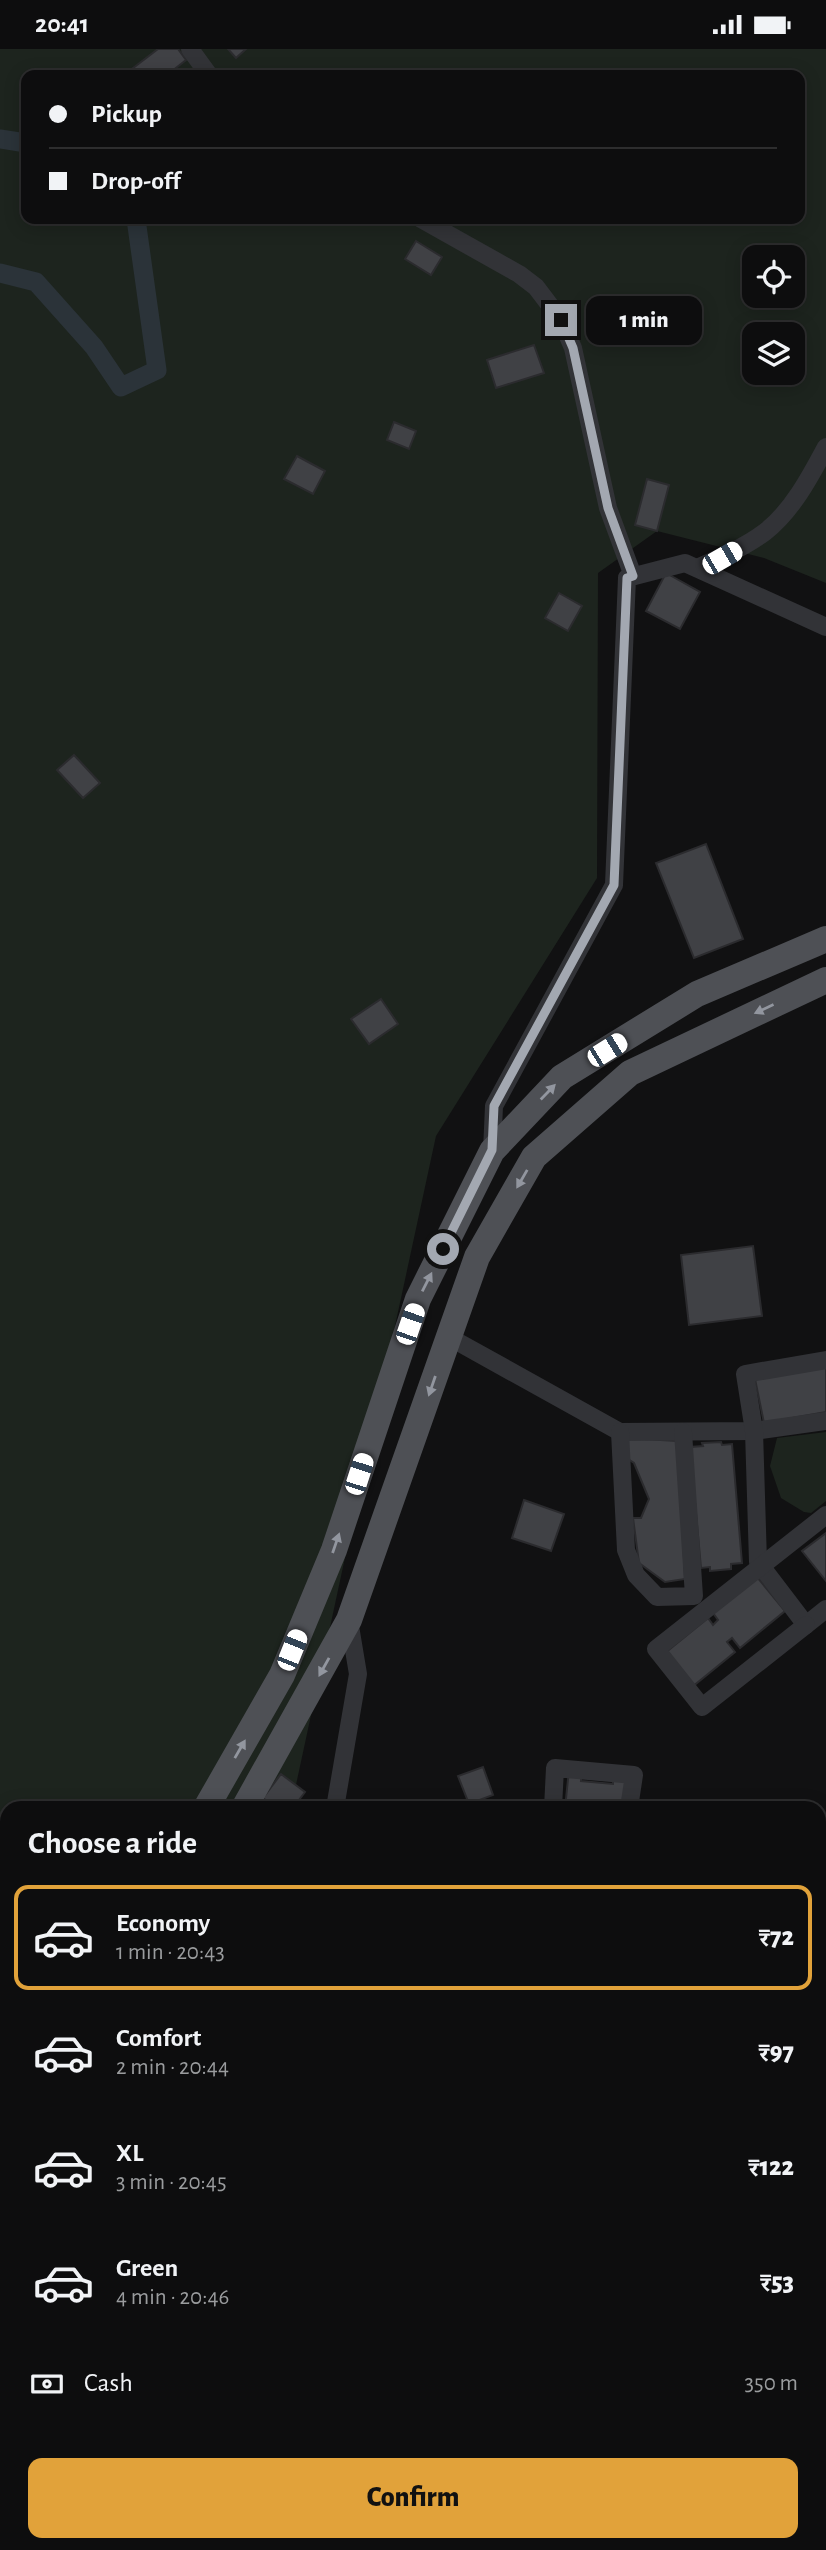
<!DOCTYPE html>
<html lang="en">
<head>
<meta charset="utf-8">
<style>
  :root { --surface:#0d0d0e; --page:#161617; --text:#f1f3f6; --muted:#9a9c9e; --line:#2d2d2e; --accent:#e1a23a }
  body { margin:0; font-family:"Alegreya Sans",sans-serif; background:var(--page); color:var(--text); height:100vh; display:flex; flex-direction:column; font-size:26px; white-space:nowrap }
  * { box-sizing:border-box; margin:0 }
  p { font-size:23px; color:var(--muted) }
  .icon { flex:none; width:38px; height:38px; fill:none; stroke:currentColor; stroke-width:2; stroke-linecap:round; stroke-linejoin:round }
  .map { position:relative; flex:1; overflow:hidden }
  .side { position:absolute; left:0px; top:1752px; width:826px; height:751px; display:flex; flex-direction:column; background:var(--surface); border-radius:21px 21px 0 0; box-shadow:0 4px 18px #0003,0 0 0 2px var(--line) }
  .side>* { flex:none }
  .guide { position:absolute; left:21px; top:21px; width:784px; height:154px; border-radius:14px; box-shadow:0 4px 18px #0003,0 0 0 2px var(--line); display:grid; align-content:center; height:154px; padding:0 28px; background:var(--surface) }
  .fabs { position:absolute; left:742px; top:196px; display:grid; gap:14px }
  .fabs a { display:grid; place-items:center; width:63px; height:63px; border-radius:14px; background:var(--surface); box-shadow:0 4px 18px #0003,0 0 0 2px var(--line); font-size:35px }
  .end { position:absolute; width:32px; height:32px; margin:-16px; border:9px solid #a3a8b1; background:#111; box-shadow:0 0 0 4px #111 }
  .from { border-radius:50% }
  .bubble { position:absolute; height:49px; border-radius:14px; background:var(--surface); box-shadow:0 4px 18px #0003,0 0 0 2px var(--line); font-size:23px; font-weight:800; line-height:49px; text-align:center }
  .car { position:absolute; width:21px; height:42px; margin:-21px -10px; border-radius:9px; box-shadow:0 0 5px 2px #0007; background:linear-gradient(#fff 24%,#345 0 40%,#fff 0 76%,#345 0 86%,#fff 0) }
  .guide b { display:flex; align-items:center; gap:24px; height:66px; font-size:26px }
  .guide b+b { border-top:2px solid var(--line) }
  .guide i { width:18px; height:18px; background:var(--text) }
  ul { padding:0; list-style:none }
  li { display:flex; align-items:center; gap:21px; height:105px; margin:0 14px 10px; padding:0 14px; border:4px solid transparent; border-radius:14px }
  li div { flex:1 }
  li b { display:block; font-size:26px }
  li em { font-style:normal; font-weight:800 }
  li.on { border-color:var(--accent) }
  li>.icon { width:63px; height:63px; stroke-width:1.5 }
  h2 { padding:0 28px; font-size:32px; line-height:84px }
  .pay { display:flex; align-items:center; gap:18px; height:77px; padding:0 28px; font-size:26px }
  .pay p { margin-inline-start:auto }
  .button { display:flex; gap:14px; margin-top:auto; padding:14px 28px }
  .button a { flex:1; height:80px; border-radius:14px; background:var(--accent); color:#111; font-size:28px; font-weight:800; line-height:80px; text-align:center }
  .status { display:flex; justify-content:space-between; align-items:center; height:49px; padding:0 35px; background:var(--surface); direction:ltr }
  .status svg { height:19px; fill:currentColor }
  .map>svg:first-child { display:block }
</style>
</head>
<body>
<div class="status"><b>20:41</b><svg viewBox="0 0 49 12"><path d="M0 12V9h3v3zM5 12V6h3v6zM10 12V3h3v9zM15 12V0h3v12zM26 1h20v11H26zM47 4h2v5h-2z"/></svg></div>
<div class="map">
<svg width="826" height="2501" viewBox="0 0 826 2501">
  <rect width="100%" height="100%" fill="#111112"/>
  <g fill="#1d241e" fill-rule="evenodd">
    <path d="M0,0H826V534L764,509L657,482L598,524L597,829L436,1087L291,1759H7V2496H210V2501H0ZM26,26H800V170H26ZM754,208H793V247H754ZM754,285H793V324H754Z"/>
    <path d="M826,1383V1452L811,1464L804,1463L781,1449L770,1417L777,1389Z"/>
    <path d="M819,1836H826V2501H277V2496H819Z"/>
  </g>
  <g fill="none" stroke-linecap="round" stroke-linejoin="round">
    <g stroke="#2b3339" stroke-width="19">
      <path d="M0,90L26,94"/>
      <path d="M0,224L36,233L94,298L121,338L157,321L136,170"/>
    </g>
  </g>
  <g fill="#404145" stroke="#2b2b2e" stroke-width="2">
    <path d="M158,0H178L186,11L167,26H124Z"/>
    <path d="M228,0H246L236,9Z"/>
    <path d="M416,192L442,208L431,226L405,210Z"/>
    <path d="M534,296L544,324L496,339L487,311Z"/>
    <path d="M394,373L416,382L409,400L387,391Z"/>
    <path d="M297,407L325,422L313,445L284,430Z"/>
    <path d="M647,430L669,436L657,482L635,476Z"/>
    <path d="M666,524L700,543L680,580L646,562Z"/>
    <path d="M559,544L582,557L568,582L545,569Z"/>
    <path d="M74,706L100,734L83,749L57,721Z"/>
    <path d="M706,795L743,890L694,909L656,814Z"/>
    <path d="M381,950L398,975L369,995L351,970Z"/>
    <path d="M753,1197L762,1267L689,1276L681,1206Z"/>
    <path d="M826,1317V1363L764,1374L755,1330Z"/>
    <path d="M626,1389L678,1392L685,1530L665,1533L639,1514L633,1469H641L649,1450L634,1414L628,1410Z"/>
    <path d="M721,1393L722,1396L732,1395L742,1514L731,1515V1520L710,1522V1518L701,1519L690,1398L703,1397L702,1394Z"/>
    <path d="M524,1451L564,1465L551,1502L512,1489Z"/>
    <path d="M826,1484V1532L802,1502Z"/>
    <path d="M757,1528L785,1562L740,1599L732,1589L727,1593L735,1603L692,1638L665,1604L708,1569L713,1576L718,1571L713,1564Z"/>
    <path d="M483,1718L493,1746L469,1755L458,1727Z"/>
    <path d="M569,1721L582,1722L581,1732L613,1735V1725L629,1727L622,1759H565Z"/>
    <path d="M281,1725L305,1743L293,1759H275L263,1749Z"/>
    <path d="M826,2434V2450L819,2439Z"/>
    <path d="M618,2496H646L649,2501H621Z"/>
    <path d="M770,2496H812L813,2501H771Z"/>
  </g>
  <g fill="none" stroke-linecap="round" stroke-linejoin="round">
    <g stroke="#323337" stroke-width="18">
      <path d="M190,0L209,26"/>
      <path d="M421,170L519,225L536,238L561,271L573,299L608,459L633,527"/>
      <path d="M697,519C720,509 745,498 765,483C792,462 810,428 826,398"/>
      <path d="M492,1102L494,1057L614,836L627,529L685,514L826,578"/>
      <path d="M449,1288L620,1383L754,1382L826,1372"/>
      <path d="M826,1311L745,1325L754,1382L758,1513L806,1576L826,1560"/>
      <path d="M620,1383L626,1501L636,1526L657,1548L694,1547L683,1383"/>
      <path d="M806,1576L702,1658L656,1600L826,1466"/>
      <path d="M335,1759L358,1625L349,1571"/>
      <path d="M553,1759L555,1719L634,1726L629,1759"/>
      <path d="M0,1858L7,1848"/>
      <path d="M244,2496V2501"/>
    </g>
    <path stroke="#404246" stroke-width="24" d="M0,1816L7,1822"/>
    <g stroke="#4e5055" stroke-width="26">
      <path d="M206,1759L282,1626L334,1501L418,1250L492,1102L562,1028L697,945L826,890"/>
      <path d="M244,1759L349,1571L477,1208L534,1108L630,1024L826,931"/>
      <path d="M0,2129L7,2116"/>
      <path d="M0,2186L7,2174"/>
    </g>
  </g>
  <defs><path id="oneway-solid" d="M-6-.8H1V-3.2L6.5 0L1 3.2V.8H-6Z" transform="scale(1.75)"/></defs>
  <g fill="#92969f">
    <use href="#oneway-solid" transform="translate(764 960) rotate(155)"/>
    <use href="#oneway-solid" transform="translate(548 1043) rotate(-46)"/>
    <use href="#oneway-solid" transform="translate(522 1130) rotate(120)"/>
    <use href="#oneway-solid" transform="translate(427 1233) rotate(-63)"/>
    <use href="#oneway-solid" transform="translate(432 1337) rotate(109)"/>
    <use href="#oneway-solid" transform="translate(336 1494) rotate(-71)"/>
    <use href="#oneway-solid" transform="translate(324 1618) rotate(119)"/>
    <use href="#oneway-solid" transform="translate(240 1700) rotate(-60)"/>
  </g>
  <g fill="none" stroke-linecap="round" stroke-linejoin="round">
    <path stroke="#a3a8b1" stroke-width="9" d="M443,1200L492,1101L494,1057L614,836L627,529L633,527L608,459L573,299L561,271"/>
  </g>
</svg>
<div class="fabs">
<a><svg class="icon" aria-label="locate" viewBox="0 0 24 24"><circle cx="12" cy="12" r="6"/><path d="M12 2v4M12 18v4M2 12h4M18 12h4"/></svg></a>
<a><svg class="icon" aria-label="layers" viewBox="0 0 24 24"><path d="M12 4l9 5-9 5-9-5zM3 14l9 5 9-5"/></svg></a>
</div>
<i class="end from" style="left:443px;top:1200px"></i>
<i class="end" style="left:561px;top:271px"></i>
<div class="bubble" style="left:586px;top:247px;width:116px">1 min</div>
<i class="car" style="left:722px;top:509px;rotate:60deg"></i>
<i class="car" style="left:607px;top:1001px;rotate:58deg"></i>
<i class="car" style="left:410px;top:1275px;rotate:19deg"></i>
<i class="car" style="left:359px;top:1425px;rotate:18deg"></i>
<i class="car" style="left:292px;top:1601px;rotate:22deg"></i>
<div class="guide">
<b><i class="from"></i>Pickup</b>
<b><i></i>Drop-off</b>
</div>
<section class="side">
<h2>Choose a ride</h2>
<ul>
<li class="on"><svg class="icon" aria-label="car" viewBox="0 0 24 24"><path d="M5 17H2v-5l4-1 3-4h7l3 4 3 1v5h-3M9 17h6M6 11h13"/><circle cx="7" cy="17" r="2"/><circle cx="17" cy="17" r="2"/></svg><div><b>Economy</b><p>1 min · 20:43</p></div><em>₹72</em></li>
<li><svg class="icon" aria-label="car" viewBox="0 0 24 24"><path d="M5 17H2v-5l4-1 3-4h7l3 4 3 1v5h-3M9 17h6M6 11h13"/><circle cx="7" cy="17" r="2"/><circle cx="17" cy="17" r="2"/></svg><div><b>Comfort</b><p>2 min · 20:44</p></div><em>₹97</em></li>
<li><svg class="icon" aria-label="car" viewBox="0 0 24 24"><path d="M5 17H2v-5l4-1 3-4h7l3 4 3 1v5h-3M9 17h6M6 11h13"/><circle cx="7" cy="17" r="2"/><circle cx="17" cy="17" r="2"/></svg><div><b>XL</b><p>3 min · 20:45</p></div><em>₹122</em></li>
<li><svg class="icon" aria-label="car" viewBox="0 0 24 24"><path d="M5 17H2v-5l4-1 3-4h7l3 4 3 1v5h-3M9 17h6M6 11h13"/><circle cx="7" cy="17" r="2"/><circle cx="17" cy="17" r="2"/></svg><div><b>Green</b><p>4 min · 20:46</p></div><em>₹53</em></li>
</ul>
<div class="pay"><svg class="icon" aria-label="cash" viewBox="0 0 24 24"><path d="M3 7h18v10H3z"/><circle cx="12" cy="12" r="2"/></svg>Cash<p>350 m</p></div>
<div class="button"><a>Confirm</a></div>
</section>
</div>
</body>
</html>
